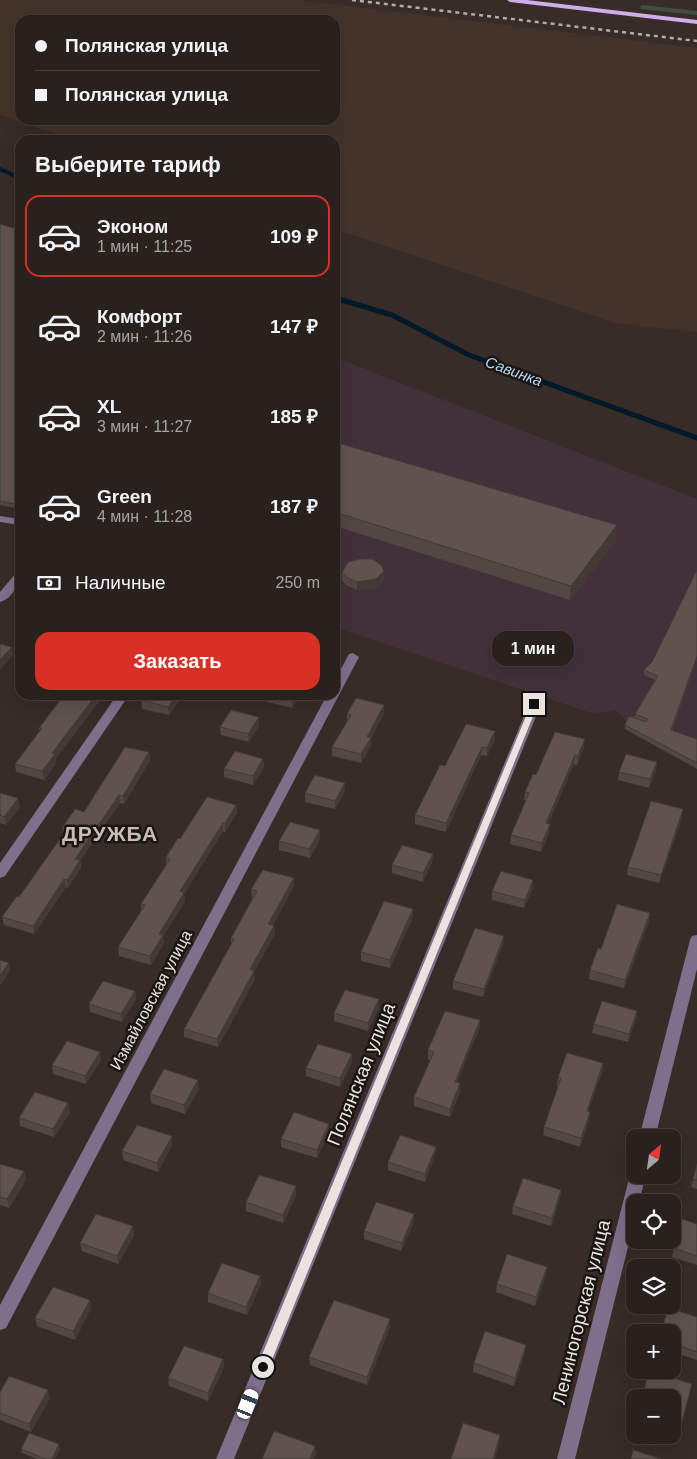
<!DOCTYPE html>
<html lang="ru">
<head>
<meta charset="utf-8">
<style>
  :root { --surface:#29211d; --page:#312926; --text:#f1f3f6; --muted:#a5a3a4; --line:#453e3b; --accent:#d93025 }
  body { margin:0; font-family:Arial,sans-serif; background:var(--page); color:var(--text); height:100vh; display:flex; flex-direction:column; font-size:19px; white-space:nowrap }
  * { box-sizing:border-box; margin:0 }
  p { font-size:16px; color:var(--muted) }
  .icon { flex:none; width:28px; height:28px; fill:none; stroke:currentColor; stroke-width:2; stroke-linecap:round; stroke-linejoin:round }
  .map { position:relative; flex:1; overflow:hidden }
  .side { position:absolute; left:15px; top:135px; width:325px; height:565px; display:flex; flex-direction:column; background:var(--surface); border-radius:15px; box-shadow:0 5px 20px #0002,0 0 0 1px var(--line) }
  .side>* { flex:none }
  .top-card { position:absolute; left:15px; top:15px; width:325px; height:110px; border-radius:15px; box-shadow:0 5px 20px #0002,0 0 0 1px var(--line); display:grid; align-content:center; height:110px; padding:0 20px; background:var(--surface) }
  .needle { width:32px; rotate:29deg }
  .controls { position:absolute; left:626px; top:1129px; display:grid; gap:10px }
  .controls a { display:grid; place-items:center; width:55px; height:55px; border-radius:10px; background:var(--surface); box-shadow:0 5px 20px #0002,0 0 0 1px var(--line); font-size:25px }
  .end { position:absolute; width:22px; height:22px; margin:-11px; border:6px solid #ebe3e0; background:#111; box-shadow:0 0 0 2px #111 }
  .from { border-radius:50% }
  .bubble { position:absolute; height:35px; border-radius:15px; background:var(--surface); box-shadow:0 5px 20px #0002,0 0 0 1px var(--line); font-size:16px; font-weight:600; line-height:35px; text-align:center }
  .car { position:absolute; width:15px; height:30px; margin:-15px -8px; border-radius:6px; box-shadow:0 0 4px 1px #0007; background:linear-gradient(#fff 24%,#345 0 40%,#fff 0 76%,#345 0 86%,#fff 0) }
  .top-card b { display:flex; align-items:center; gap:18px; height:48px; font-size:19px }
  .top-card b+b { border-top:1px solid var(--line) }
  .top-card i { width:12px; height:12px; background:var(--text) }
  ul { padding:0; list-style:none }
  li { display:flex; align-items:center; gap:15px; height:82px; margin:0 10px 8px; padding:0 10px; border:2px solid transparent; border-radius:15px }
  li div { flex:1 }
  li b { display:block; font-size:19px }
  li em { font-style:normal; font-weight:600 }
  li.current { border-color:var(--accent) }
  li>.icon { width:45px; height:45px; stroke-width:1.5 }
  h2 { padding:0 20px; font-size:22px; line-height:60px }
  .pay { display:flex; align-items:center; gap:12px; height:55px; padding:0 20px; font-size:19px }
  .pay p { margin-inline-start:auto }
  .cta { display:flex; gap:10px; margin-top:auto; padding:10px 20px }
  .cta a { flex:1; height:58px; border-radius:15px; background:var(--accent); color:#fff; font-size:20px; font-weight:600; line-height:58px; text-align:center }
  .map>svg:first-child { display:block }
</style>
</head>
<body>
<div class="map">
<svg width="697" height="1459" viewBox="0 0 697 1459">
  <rect width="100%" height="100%" fill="#372c27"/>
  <path fill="#44332b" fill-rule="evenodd" d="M0,0H297L697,48V332L615,323L335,229V140H73L0,115ZM20,20H335V120H20Z"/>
  <path fill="#42303a" d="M335,357L697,499V762L640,735L616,710L594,714L335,627Z"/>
  <path fill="#414f40" d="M642,5L697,11V15L641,9L640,7Z"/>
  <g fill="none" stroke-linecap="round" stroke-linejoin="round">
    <path stroke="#011a2a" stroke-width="4" d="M0,169L20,178"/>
    <path stroke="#011a2a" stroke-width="5" d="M335,298L392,315L469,355L697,438"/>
    <g fill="#7e6f8b" fill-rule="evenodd">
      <path d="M0,516L20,519V525L0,522Z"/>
      <path d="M20,572C20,583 12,599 0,602V592L16,573Z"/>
      <path d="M353,653L359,657L6,1328L0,1330V1305L327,695H335V680L349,654Z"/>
      <path d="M117,695H129L5,876L0,878V863Z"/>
      <path d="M535,700L541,704L234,1459H216L529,704Z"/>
      <path d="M697,935V969L655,1138H639L690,940L692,936Z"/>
      <path d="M635,1169V1175H646L639,1202H635V1219L575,1459H557L630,1175Z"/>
    </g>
    <path fill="#ceaee9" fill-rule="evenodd" d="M507,0H527L697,20V24L510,2Z"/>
    <path stroke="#b5aca8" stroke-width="2.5" stroke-dasharray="4 4" stroke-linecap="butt" d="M352,0L697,41"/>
  </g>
  <g fill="#534743">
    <path d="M0,224L20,230V509L0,505Z"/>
    <path d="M335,442L616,540L570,600L335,526Z"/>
    <path d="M697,570V659L672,731L697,739V769L625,729V725L635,718V714L655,680L644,675V670L652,662Z"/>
    <path d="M342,572L384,579L376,588L357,590L346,585L342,580Z"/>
    <path d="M64,695H104L56,758V763L44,780L16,772L15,764L40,731L39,728Z"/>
    <path d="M145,695H183L169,715L142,709L141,700Z"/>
    <path d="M264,695H300L292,708L264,701Z"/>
    <path d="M384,713L371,738V746L361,763L332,756V747L347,722V714Z"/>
    <path d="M259,726L249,742L221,735L220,727Z"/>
    <path d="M495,731V740L487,756L481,755L446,832L415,824V815L445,766Z"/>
    <path d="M584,748L577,765L574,764L548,824L549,833L541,852L510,844L511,835L526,801L524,800L525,792L536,775Z"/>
    <path d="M149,752L150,760L124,804L120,803L80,860L81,868L68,888L66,887L34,934L4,925L2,917L19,897L63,835L62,828L84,812Z"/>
    <path d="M263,759L264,767L253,785L224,777V769Z"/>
    <path d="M657,762L656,770L649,788L618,780L619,772Z"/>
    <path d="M345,783V791L335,809L305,802V793Z"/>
    <path d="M0,793L20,807L6,825L0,823Z"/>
    <path d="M236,805L237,813L225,832L223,831L184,894L185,901L163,937L164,943L151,965L119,956L118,947L141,911V904L166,865V857L180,839Z"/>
    <path d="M682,818L659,883L627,875L628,867Z"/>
    <path d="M320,830V839L310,858L279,850V841Z"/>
    <path d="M433,854L432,862L423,882L392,873V865Z"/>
    <path d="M294,878V886L273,925L275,934L254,972L255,979L218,1047L184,1037V1029L231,945V938L253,898H252L251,889Z"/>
    <path d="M533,880V888L524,908L492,900V891Z"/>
    <path d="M413,909V917L390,968L361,961V952Z"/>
    <path d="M650,913L649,921L624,988L589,979L590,970L601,949Z"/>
    <path d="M503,944L483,997L453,989V981Z"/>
    <path d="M135,991L136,999L122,1022L90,1012L89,1004Z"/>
    <path d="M379,1008L368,1031L334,1021V1013Z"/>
    <path d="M637,1011L636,1019L628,1042L592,1033L594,1024Z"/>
    <path d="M480,1020L479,1029L457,1082L460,1092L450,1117L414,1106V1097L430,1060L428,1059V1050Z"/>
    <path d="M352,1054V1062L340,1087L306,1076V1068Z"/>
    <path d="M101,1060L86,1084L53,1074L52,1065Z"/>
    <path d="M603,1063L602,1072L588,1111L590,1112L589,1120L580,1147L543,1135L544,1127L558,1086H557L558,1077Z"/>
    <path d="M199,1089L185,1114L151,1103L150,1094Z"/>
    <path d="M70,1112L54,1137L20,1126L19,1118Z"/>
    <path d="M329,1124V1132L317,1158L281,1147V1139Z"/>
    <path d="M172,1136V1145L158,1172L123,1160L122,1151Z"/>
    <path d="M436,1147L435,1155L425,1182L388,1170V1162Z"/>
    <path d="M0,1164L24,1171L26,1180L9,1208L0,1205Z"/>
    <path d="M697,1164V1189L691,1187Z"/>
    <path d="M561,1190L560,1198L551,1226L512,1214L513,1206Z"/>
    <path d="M296,1195L283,1223L246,1211V1202Z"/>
    <path d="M414,1214L413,1223L401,1251L364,1239V1231Z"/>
    <path d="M697,1224V1265L672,1257L674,1248Z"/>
    <path d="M134,1235L118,1264L82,1251L80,1243Z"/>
    <path d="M546,1275L535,1306L496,1292L497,1284Z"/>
    <path d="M260,1276L261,1284L247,1315L208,1302V1293Z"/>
    <path d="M91,1308L75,1340L37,1326L35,1318Z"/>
    <path d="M697,1317V1360L672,1352V1332Z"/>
    <path d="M390,1327L367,1385L310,1365L309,1357Z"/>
    <path d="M525,1353L514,1386L473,1372L474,1363Z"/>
    <path d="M223,1359L224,1367L208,1401L169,1386L168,1378Z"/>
    <path d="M692,1384L681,1426L672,1423V1398Z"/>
    <path d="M0,1392L50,1398L31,1432L0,1420Z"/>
    <path d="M21,1449H60L55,1459H37L22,1453Z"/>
  </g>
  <g fill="#433a37">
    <path d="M617,525L616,540L570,600L571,586Z"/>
    <path d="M384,571V579L376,588L357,590V582Z"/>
    <path d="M12,647L13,655L0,670V660Z"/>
    <path d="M697,656V659L670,735L671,730Z"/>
    <path d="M96,695H104L56,758V763L44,780L42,771L52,753Z"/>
    <path d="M177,695H183L169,715L168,707Z"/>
    <path d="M294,695H300L292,708V699Z"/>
    <path d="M384,705V713L371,738V746L361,763V754L367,737Z"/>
    <path d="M259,717V726L249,742L248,734Z"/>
    <path d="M495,731V740L487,756V748Z"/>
    <path d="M585,739L584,748L577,765L578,756Z"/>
    <path d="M482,747L481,755L446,832V823Z"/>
    <path d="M149,752L150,760L124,804L123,796Z"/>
    <path d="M575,755L574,764L545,832L546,823Z"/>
    <path d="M263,759L264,767L253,785V776Z"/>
    <path d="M657,762L656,770L649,788L650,779Z"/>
    <path d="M345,783V791L335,809V801Z"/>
    <path d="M119,795L120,803L76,867L75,859Z"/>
    <path d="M18,798L20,807L6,825L4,817Z"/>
    <path d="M236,805L237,813L225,832V823Z"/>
    <path d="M683,809L682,818L659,883L661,875Z"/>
    <path d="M223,823V831L184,894L185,901L163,937L164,943L151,965L150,956L159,934L180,891Z"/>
    <path d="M550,824L549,833L541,852L542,843Z"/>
    <path d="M320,830V839L310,858L309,849Z"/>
    <path d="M433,854L432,862L423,882V873Z"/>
    <path d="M80,860L81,868L68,888L67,880Z"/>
    <path d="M294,878V886L269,932L268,924Z"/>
    <path d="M64,879L66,887L34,934L33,926Z"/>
    <path d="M533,880V888L524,908L525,900Z"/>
    <path d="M413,909V917L390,968V960Z"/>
    <path d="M650,913L649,921L624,988L625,980Z"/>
    <path d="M274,926L275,934L254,972L255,979L218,1047L217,1039L250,969Z"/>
    <path d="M504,936L503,944L483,997L484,989Z"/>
    <path d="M9,963L10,971L0,986V975Z"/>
    <path d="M135,991L136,999L122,1022L121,1014Z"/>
    <path d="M379,999V1008L368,1031V1023Z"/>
    <path d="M637,1011L636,1019L628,1042L629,1034Z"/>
    <path d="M480,1020L479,1029L454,1090L455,1082Z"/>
    <path d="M100,1052L101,1060L86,1084L85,1076Z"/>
    <path d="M352,1054V1062L340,1087V1078Z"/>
    <path d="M603,1063L602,1072L585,1119L587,1111Z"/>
    <path d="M198,1080L199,1089L185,1114L184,1105Z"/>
    <path d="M460,1083V1092L450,1117V1109Z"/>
    <path d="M68,1103L70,1112L54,1137L53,1129Z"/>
    <path d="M590,1112L589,1120L580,1147L581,1138Z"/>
    <path d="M329,1124V1132L317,1158V1150Z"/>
    <path d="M172,1136V1145L158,1172L157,1163Z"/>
    <path d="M436,1147L435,1155L425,1182V1174Z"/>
    <path d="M24,1171L26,1180L9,1208L7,1199Z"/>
    <path d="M296,1186V1195L283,1223V1215Z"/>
    <path d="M561,1190L560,1198L551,1226L552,1218Z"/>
    <path d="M414,1214L413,1223L401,1251L402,1243Z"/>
    <path d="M133,1226L134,1235L118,1264L117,1256Z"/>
    <path d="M547,1267L546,1275L535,1306L536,1297Z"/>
    <path d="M260,1276L261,1284L247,1315L246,1307Z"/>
    <path d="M90,1300L91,1308L75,1340L73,1331Z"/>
    <path d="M390,1319V1327L367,1385V1377Z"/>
    <path d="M526,1345L525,1353L514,1386L515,1378Z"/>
    <path d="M223,1359L224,1367L208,1401V1393Z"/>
    <path d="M48,1390L50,1398L31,1432L29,1424Z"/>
    <path d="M500,1435L499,1443L495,1459H493Z"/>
    <path d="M59,1444L60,1449L55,1459H52Z"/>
    <path d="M315,1446L316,1454L314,1459H310Z"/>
  </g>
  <g fill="#60534e" stroke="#433a37">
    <path d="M0,224L20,230V505L0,501Z"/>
    <path d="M335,442L617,525L571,586L335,512Z"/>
    <path d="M359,559H373L381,565L384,571L376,579L357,582L346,577L342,572L348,562Z"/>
    <path d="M697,570V656L671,730L697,739V763L625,725L629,716L646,722L648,719L635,714L658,676L644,670L652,662Z"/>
    <path d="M0,644L12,647L0,660Z"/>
    <path d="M64,695H96L52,753L55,754L42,771L15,764L42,728H39Z"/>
    <path d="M145,695H177L168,707L141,700Z"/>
    <path d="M275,695H294L292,699Z"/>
    <path d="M356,698L384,705L367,737L371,738L361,754L332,747L351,715L347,714Z"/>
    <path d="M231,710L259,717L248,734L220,727Z"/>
    <path d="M466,724L495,731L487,748L482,747L446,823L415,815L440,765L445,766Z"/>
    <path d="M555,732L585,739L578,756L575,755L546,823L550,824L542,843L511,835L529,793L525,792L533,774L536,775Z"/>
    <path d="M125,747L149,752L123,796L119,795L75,859L80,860L67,880L64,879L33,926L2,917L17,896L19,897L67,829L62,828L75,809L84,812Z"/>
    <path d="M235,751L263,759L253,776L224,769Z"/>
    <path d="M626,754L657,762L650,779L619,772Z"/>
    <path d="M315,775L345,783L335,801L305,793Z"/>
    <path d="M0,793L18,798L4,817L0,815Z"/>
    <path d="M207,797L236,805L225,823H223L180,891L184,893L159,934L163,935L150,956L118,947L145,905L141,904L170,859L166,857L178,838L180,839Z"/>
    <path d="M651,801L683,809L661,875L628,867Z"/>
    <path d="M290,822L320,830L309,849L279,841Z"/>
    <path d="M402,845L433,854L423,873L392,865Z"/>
    <path d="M263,870L294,878L268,924L274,926L250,969L254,971L217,1039L184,1029L234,939L231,938L257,891L251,889Z"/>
    <path d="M501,871L533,880L525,900L492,891Z"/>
    <path d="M384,901L413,909L390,960L361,952Z"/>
    <path d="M617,904L650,913L625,980L590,970L598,948L601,949Z"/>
    <path d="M475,928L504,936L484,989L453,981Z"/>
    <path d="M0,960L9,963L0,975Z"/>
    <path d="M103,981L135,991L121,1014L89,1004Z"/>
    <path d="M345,990L379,999L368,1023L334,1013Z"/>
    <path d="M602,1001L637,1011L629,1034L594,1024Z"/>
    <path d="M445,1011L480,1020L455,1082L460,1083L450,1109L414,1097L434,1052L428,1050Z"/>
    <path d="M67,1041L100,1052L85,1076L52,1065Z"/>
    <path d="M318,1044L352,1054L340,1078L306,1068Z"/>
    <path d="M567,1053L603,1063L587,1111L590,1112L581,1138L544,1127L561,1078L558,1077Z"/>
    <path d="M164,1069L198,1080L184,1105L150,1094Z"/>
    <path d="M35,1092L68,1103L53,1129L19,1118Z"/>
    <path d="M294,1112L329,1124L317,1150L281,1139Z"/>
    <path d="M137,1125L172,1136L157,1163L122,1151Z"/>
    <path d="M400,1135L436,1147L425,1174L388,1162Z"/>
    <path d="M0,1164L24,1171L7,1199L0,1197Z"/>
    <path d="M697,1164V1180L693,1179Z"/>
    <path d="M259,1175L296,1186L283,1215L246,1202Z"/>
    <path d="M523,1178L561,1190L552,1218L513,1206Z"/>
    <path d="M376,1202L414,1214L402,1243L364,1231Z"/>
    <path d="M96,1214L133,1226L117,1256L80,1243Z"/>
    <path d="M682,1219L697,1224V1256L674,1248Z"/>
    <path d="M507,1254L547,1267L536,1297L497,1284Z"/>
    <path d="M222,1263L260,1276L246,1307L208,1293Z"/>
    <path d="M53,1287L90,1300L73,1331L35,1318Z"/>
    <path d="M334,1300L390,1319L367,1377L309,1357Z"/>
    <path d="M668,1308L697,1317V1352L672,1343V1332H661Z"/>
    <path d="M485,1331L526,1345L515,1378L474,1363Z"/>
    <path d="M184,1346L223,1359L208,1393L168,1378Z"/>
    <path d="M649,1370L692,1384L683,1418L672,1414V1398H642Z"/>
    <path d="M9,1376L48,1390L29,1424L0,1413V1392Z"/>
    <path d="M463,1423L500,1435L493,1459H451Z"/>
    <path d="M274,1431L315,1446L310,1459H262Z"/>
    <path d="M29,1433L59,1444L52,1459H46L21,1449Z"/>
    <path d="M633,1450L661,1459H631Z"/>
  </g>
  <path fill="#ebe3e0" d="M534,701L538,704L269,1367L267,1371L263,1372L259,1371L257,1367L531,704Z"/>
  <g text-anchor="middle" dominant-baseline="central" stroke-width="5" stroke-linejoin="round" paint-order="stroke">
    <g font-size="15" font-style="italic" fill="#b1dcf8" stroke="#1b1513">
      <text transform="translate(514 371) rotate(20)">Савинка</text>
    </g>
    <g font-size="16" fill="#ebe3e0" stroke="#1b1513">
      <text transform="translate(151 1000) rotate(-62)">Измайловская улица</text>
    </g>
    <g font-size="19" fill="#ebe3e0" stroke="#1b1513">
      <text transform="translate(361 1074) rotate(-68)">Полянская улица</text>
      <text transform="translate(581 1312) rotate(-76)">Лениногорская улица</text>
    </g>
    <g font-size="21" font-weight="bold" letter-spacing="1" fill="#cabbb5" stroke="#1b1513">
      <text x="110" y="833">ДРУЖБА</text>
    </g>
  </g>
</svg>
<div class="controls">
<a><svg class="needle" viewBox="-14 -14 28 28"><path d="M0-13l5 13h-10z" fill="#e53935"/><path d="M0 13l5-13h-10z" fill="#a5a3a4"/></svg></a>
<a><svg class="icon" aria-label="locate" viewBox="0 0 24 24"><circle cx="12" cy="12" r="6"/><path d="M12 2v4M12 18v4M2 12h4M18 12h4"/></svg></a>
<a><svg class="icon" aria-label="layers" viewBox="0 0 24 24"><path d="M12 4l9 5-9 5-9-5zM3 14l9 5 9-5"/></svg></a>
<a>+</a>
<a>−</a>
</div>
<i class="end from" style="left:263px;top:1367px"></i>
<i class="end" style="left:534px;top:704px"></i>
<div class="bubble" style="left:492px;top:631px;width:82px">1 мин</div>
<i class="car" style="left:248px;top:1404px;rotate:22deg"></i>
<div class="top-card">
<b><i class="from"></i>Полянская улица</b>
<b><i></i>Полянская улица</b>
</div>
<section class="side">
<h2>Выберите тариф</h2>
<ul>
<li class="current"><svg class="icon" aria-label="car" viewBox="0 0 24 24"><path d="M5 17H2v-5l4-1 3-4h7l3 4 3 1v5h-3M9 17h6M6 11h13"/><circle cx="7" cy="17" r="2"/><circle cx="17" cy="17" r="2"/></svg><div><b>Эконом</b><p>1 мин · 11:25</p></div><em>109 ₽</em></li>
<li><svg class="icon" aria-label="car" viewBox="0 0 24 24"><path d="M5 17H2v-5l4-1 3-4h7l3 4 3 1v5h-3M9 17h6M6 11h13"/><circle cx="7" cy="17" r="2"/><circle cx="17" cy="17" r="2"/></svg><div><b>Комфорт</b><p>2 мин · 11:26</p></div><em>147 ₽</em></li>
<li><svg class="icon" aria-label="car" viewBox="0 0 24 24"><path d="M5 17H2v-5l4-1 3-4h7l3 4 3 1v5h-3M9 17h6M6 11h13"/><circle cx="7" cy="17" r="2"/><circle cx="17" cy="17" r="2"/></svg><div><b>XL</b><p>3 мин · 11:27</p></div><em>185 ₽</em></li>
<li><svg class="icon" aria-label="car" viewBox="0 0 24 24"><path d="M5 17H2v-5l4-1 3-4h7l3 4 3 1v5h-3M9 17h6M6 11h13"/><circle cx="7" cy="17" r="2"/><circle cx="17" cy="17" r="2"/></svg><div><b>Green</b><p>4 мин · 11:28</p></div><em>187 ₽</em></li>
</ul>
<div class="pay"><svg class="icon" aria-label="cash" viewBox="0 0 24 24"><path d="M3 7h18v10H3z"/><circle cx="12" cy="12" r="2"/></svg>Наличные<p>250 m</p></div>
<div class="cta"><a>Заказать</a></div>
</section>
</div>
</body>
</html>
